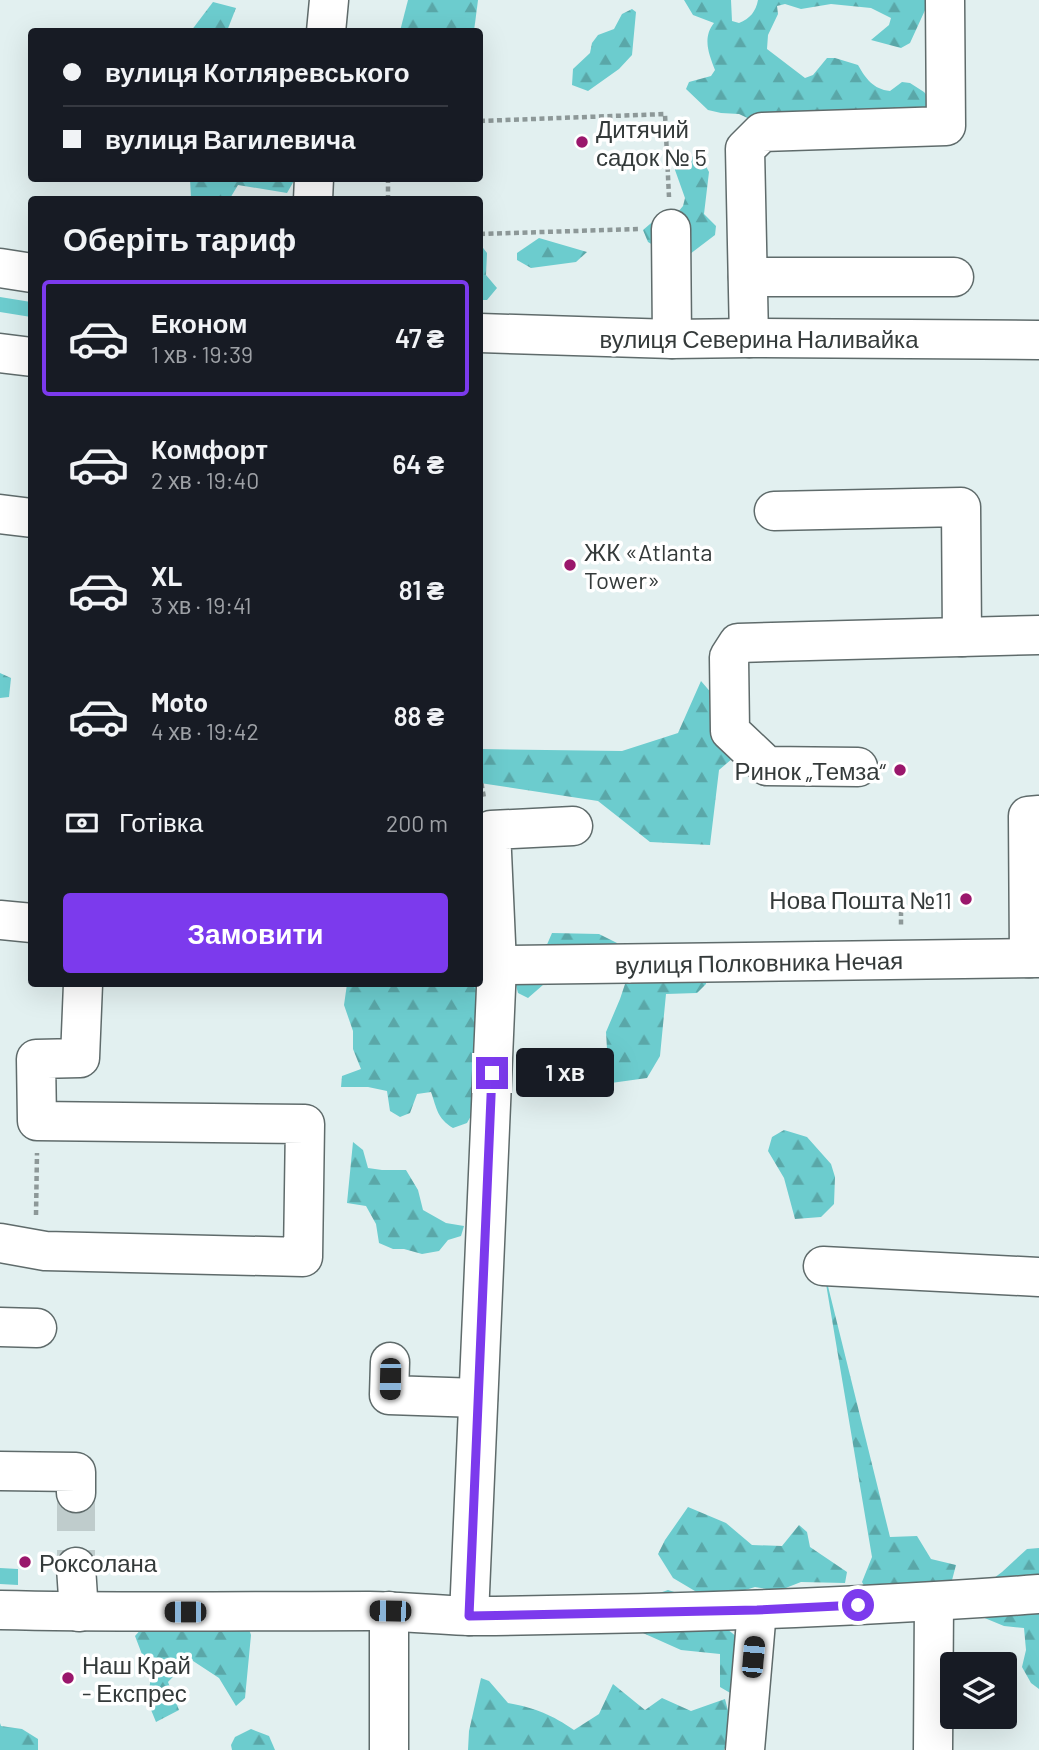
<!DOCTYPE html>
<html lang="uk">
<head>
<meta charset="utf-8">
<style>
  :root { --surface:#171b24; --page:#20242c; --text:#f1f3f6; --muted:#9ea1a6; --line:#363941; --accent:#7c3aed }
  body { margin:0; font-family:Barlow,sans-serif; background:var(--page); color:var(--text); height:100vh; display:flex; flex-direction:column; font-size:26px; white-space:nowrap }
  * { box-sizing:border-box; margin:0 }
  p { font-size:23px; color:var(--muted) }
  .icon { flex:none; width:38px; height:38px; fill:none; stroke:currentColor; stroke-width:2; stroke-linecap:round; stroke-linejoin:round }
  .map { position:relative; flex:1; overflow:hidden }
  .details { position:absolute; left:28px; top:196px; width:455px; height:791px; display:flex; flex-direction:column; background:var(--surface); border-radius:7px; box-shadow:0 7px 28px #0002 }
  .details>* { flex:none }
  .guide { position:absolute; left:28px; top:28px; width:455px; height:154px; border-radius:7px; box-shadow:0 7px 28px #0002; display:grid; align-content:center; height:154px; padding:0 35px; background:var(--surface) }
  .controls { position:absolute; left:940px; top:1652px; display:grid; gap:14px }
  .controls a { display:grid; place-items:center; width:77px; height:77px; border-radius:7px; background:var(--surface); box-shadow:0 7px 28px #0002; font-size:35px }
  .end { position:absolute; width:32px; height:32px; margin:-16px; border:9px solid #7c3aed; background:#fff; box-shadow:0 0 0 4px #fff }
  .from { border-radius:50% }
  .bubble { position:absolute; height:49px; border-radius:7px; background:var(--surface); box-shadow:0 7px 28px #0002; font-size:23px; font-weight:600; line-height:49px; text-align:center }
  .car { position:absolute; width:21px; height:42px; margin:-21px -10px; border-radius:9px; box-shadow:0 0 5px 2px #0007; background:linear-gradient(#222 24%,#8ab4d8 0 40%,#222 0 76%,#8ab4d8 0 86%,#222 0) }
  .guide b { display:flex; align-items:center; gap:24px; height:66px; font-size:26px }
  .guide b+b { border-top:2px solid var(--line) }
  .guide i { width:18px; height:18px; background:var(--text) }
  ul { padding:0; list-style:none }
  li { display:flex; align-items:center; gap:21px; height:116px; margin:0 14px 10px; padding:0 21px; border:4px solid transparent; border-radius:7px }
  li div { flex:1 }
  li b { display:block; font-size:26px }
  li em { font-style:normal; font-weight:600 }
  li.on { border-color:var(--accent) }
  li>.icon { width:63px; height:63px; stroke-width:1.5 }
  h2 { padding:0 35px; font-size:32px; line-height:84px }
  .pay { display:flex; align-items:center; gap:18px; height:77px; padding:0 35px; font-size:26px }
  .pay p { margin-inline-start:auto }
  .primary-button { display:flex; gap:14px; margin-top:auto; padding:14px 35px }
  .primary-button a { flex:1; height:80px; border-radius:7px; background:var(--accent); color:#fff; font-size:28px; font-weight:600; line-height:80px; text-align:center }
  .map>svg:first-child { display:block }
</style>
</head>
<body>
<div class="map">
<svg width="1039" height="1750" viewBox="0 0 1039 1750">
  <defs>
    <pattern id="forest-firs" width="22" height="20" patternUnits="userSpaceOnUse" patternTransform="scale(1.75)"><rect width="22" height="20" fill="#6cccce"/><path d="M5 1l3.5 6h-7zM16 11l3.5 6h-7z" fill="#5aa7a8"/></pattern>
  </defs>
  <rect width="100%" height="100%" fill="#e2f0f0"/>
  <g fill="#6cccce">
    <path d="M0,297L31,302V317L0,312Z"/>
    <path d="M0,1568L18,1569V1585L0,1584Z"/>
  </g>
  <g fill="url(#forest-firs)">
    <path d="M408,0H478L474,31H400Z"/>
    <path d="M684,0H731L732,21L739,23C750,19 756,11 758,0H926V8L910,43L901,48L871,40L889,25L891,18L871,8L831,4L801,9L785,4L777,6L778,14L768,35L767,49L805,78L813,75L827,58H835L858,65C866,79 873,89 890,91L902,82L910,83L924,92L929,98L930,114L760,124L739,114L721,113L708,110L686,89L689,82L711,76L715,70C709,54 702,38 714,23L693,15Z"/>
    <path d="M213,2L236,8L227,31H191Z"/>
    <path d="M632,9L636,12L632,55L619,69L588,91L572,85L573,69L590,53L592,43L598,35L614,29L622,14Z"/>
    <path d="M679,156L701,157L709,172L704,214L716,226L715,235L690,254L675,258L648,242L643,230L657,218H673L683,206L685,198L675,170Z"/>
    <path d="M190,179H295L287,193L238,185L229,200L192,199L191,198Z"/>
    <path d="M539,238L587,252L576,262L531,268L517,260V253Z"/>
    <path d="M480,244L487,253L486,275L497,288L487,300H480Z"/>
    <path d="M0,673L11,678L9,697L0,698Z"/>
    <path d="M701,681L713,695L733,758L719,770L710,845L650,842L598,801L480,783V749L622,751L678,733Z"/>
    <path d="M552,933L599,934L617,943L622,956L617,967L596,984H570L551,978L528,998L518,993L515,981L542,956Z"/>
    <path d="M707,972L706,984L697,993L666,994L660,1056L647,1078L611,1083L587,1073L582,1066L583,1057L601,1049H607L606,1032L620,999L627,978Z"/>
    <path d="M347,984H478L477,1105L467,1123L453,1128C437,1118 437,1109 431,1092L417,1094L410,1113L400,1117L390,1111L387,1091L368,1087H341L342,1076L361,1069L353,1049V1031L344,1005Z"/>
    <path d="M784,1130L807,1137L831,1164L835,1177L834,1204L821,1217L795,1219L784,1178L768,1151L772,1137Z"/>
    <path d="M353,1142L363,1150L368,1168L382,1170H406L418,1190L423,1210L446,1223L464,1226L461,1236L448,1240L439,1251L422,1254L404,1249H393L379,1243L376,1224L366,1206L347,1203Z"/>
    <path d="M823,1266L890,1537L917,1536L931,1559L956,1565L951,1584L938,1588L917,1583L868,1593L862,1582L872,1557Z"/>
    <path d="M688,1507L726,1523L752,1545L782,1546L799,1525L807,1532L810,1547L847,1572L845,1583L801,1582L778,1591L755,1587L742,1591L700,1594L673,1578L658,1554L665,1540Z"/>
    <path d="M1039,1548V1689L1031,1683L1022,1667L1026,1650L1024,1628L1004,1626L970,1612L986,1584L1002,1572L1027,1549Z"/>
    <path d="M668,1590L699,1600L722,1625L742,1641L732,1694L720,1687V1654L681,1650L625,1625L645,1598Z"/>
    <path d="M238,1596L251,1635L245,1698L236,1706L219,1678L190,1659L168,1682L179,1710L156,1722L147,1700L151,1678L135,1636L159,1609Z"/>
    <path d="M481,1678L489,1681L508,1703C536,1708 552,1715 574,1730L599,1714L613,1684L645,1710L662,1698L691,1711L725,1699L733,1730L724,1750H468L469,1731Z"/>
    <path d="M0,1723L1,1726L22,1729L38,1739V1750H0Z"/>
    <path d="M251,1729L269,1736L275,1750H232L231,1745L235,1737Z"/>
  </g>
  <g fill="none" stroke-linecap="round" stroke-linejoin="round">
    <path stroke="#bfcccc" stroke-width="38" stroke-dasharray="38 19" stroke-linecap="butt" d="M76,1493V1567"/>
    <g stroke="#5f6b6b" stroke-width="41">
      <g id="minor">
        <path d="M326,32L329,0"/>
        <path d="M313,200L314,178"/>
        <path d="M671,229L672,339"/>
        <path d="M0,268L32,273"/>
        <path d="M748,277H954"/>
        <path d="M480,333L672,339L749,338L1039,340"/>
        <path d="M749,338L745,149L762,132L946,126L945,0"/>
        <path d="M0,353L32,357"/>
        <path d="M774,511L961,507L962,637"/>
        <path d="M0,514L32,518"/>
        <path d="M858,767L767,766L730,731L729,657L738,643L1039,635"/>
        <path d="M0,920L32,923"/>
        <path d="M1029,958L1028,816L1039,815"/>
        <path d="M480,964L510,965L1039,958"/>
        <path d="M0,1243L45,1251L303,1257L305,1124L37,1121L36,1059L80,1058L83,984"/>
        <path d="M823,1266L1039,1277"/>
        <path d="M0,1327L37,1328"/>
        <path d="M390,1362L389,1395L478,1398"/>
        <path d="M0,1471L76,1472V1493"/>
        <path d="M76,1567L79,1612"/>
        <path d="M0,1610C123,1613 246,1611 369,1611C406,1611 443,1616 480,1616C667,1614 853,1608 1039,1594"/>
        <path d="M469,1616L497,965L491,830L573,826"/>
        <path d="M389,1750V1611"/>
        <path d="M745,1750L757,1610"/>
        <path d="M933,1750L934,1602"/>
      </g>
    </g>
    <g stroke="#8d9898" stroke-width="4.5" stroke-dasharray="5 3.5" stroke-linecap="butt">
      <path d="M480,121L665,114L669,197"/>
      <path d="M388,200V178"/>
      <path d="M480,234L638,229"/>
      <path d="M480,775L484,798"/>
      <path d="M901,911V927"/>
      <path d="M36,1215L37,1153"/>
    </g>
    <use href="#minor" stroke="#fff" stroke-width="38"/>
  </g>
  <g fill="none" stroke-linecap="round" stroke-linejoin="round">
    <path stroke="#7c3aed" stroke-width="9" d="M492,1073L469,1616L757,1610L858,1605"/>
  </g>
  <g fill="#9a176c" stroke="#fff" stroke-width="2.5">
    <circle cx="582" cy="142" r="7"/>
    <circle cx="570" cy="565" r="7"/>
    <circle cx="900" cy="770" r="7"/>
    <circle cx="966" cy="899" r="7"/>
    <circle cx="25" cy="1562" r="7"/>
    <circle cx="68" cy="1678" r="7"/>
  </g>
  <g text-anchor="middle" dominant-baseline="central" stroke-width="7" stroke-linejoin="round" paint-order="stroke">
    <g font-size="24" fill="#343a3a" stroke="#fff" text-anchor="start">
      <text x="596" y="128">Дитячий<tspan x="596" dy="28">садок № 5</tspan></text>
      <text x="584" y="551">ЖК «Atlanta<tspan x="584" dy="28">Tower»</tspan></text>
      <text x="886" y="770" text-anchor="end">Ринок „Темза“</text>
      <text x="952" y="899" text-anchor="end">Нова Пошта №11</text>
      <text x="39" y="1562">Роксолана</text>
      <text x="82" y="1664">Наш Край<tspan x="82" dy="28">- Експрес</tspan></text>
    </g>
    <g font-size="24" fill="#343a3a" stroke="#fff">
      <text x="759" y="338">вулиця Северина Наливайка</text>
      <text transform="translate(759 962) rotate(-1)">вулиця Полковника Нечая</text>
    </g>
  </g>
</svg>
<div class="controls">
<a><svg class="icon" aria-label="layers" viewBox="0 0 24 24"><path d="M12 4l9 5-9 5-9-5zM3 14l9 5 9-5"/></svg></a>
</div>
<i class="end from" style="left:858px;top:1605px"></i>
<i class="end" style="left:492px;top:1073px"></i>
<div class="bubble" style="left:516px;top:1048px;width:98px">1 хв</div>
<i class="car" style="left:390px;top:1379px;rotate:181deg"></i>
<i class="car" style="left:390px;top:1611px;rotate:271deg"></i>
<i class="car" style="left:185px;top:1612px;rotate:270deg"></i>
<i class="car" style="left:753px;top:1657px;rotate:5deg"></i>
<div class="guide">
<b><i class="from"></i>вулиця Котляревського</b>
<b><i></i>вулиця Вагилевича</b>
</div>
<section class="details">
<h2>Оберіть тариф</h2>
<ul>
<li class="on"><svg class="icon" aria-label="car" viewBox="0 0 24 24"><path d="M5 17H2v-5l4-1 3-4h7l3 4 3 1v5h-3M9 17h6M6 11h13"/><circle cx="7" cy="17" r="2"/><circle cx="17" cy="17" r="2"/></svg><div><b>Економ</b><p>1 хв · 19:39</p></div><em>47 ₴</em></li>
<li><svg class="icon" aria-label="car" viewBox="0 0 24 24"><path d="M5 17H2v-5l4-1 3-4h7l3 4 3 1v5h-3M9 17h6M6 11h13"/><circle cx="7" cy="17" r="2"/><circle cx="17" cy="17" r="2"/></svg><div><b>Комфорт</b><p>2 хв · 19:40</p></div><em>64 ₴</em></li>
<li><svg class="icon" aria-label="car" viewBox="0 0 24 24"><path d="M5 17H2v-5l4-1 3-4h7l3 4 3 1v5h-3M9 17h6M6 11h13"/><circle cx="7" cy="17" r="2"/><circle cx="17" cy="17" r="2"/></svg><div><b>XL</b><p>3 хв · 19:41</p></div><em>81 ₴</em></li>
<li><svg class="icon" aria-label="car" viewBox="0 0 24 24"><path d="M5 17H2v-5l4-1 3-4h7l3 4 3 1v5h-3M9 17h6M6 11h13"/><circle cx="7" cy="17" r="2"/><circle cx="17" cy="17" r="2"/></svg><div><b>Moto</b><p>4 хв · 19:42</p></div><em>88 ₴</em></li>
</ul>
<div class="pay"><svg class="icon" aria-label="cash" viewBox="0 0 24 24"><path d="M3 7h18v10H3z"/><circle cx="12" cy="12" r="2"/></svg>Готівка<p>200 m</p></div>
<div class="primary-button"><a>Замовити</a></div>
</section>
</div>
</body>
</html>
